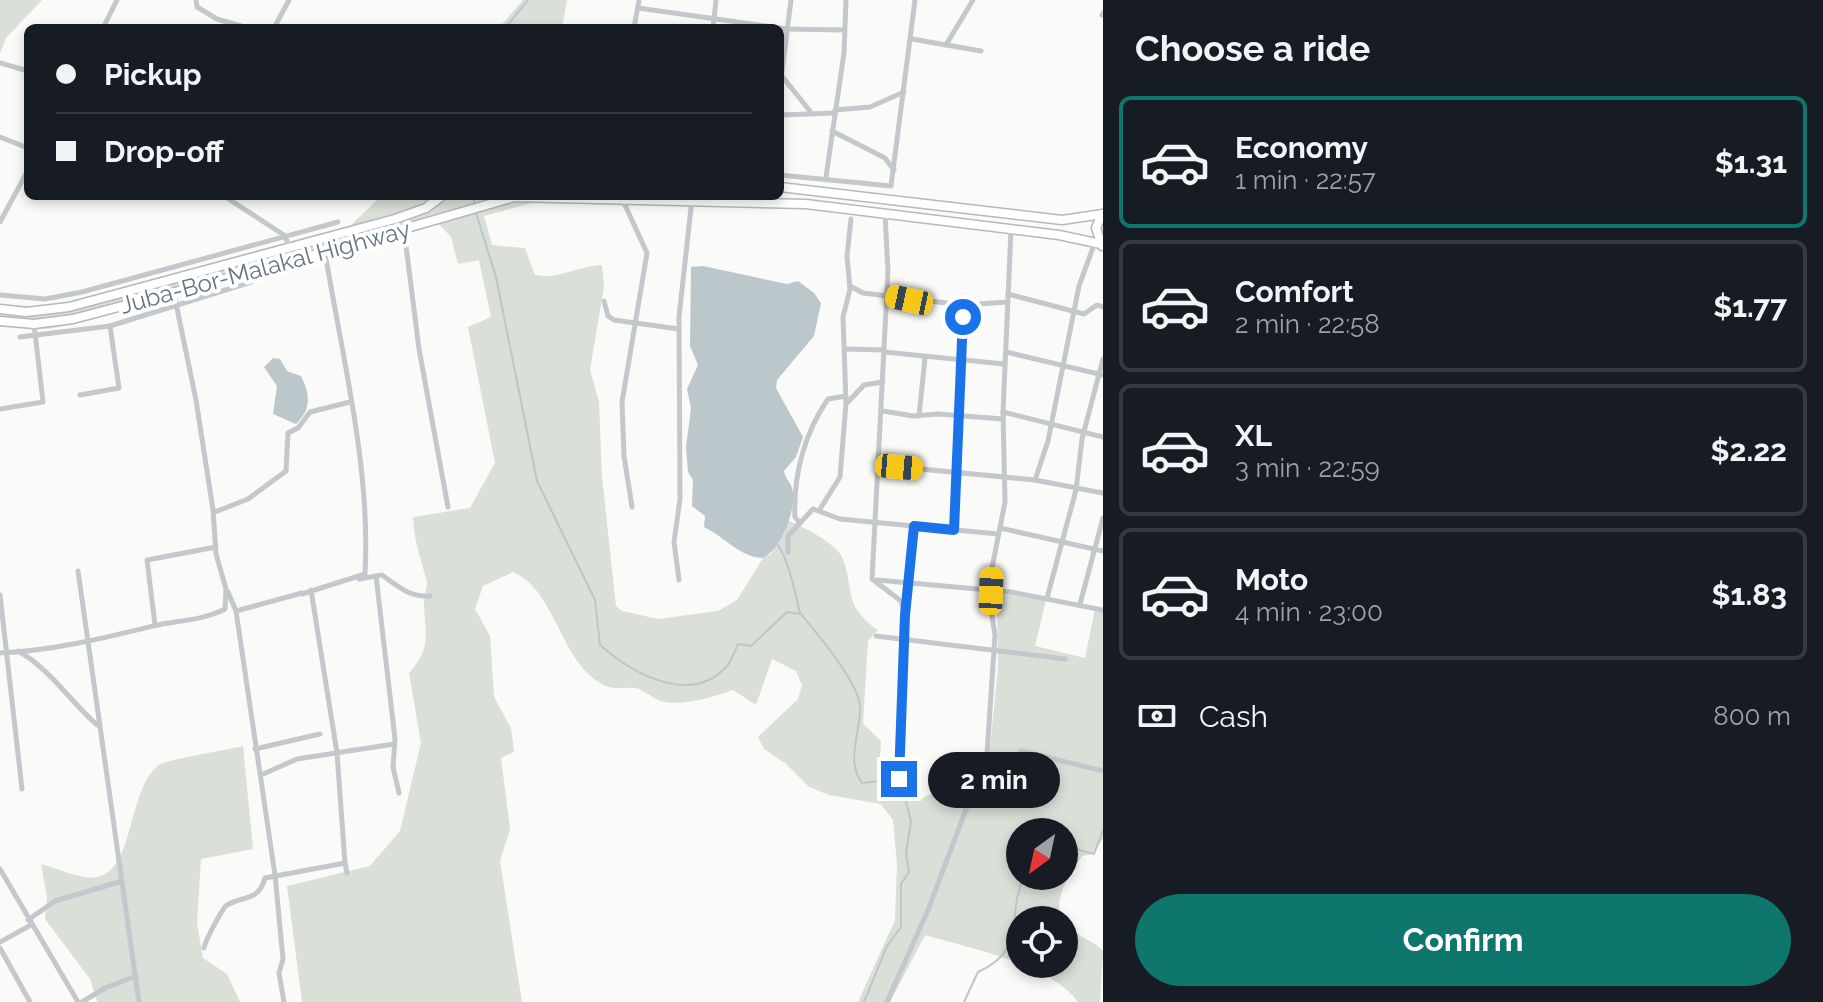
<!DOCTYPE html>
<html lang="en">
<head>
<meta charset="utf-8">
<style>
  :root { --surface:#171b24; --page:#242831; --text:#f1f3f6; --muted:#9ea1a6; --line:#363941; --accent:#0f766e }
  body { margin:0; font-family:Raleway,sans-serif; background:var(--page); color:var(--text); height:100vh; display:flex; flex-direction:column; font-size:30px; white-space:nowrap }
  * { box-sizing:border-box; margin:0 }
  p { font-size:26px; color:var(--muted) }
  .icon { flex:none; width:44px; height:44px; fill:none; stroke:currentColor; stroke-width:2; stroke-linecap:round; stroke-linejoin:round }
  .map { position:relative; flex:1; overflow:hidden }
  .side { display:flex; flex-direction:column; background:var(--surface); width:720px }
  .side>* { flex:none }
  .banner { position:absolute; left:24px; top:24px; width:760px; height:176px; border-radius:12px; box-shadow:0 4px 12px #0003; display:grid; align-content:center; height:176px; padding:0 32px; background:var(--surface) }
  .needle { width:52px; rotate:213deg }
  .fabs { position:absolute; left:1006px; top:818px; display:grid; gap:16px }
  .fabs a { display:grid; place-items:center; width:72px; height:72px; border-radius:50%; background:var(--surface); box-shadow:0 4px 12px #0003; font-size:40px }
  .end { position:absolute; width:36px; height:36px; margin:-18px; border:10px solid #1a73e8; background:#fff; box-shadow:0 0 0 4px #fff }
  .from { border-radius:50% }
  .bubble { position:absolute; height:56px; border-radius:28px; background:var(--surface); box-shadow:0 4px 12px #0003; font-size:26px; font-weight:700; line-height:56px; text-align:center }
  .car { position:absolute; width:24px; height:48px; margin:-24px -12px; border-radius:10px; box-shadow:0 0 6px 2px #0007; background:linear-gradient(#f5c518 24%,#345 0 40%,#f5c518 0 76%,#345 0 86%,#f5c518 0) }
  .banner b { display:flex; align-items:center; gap:28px; height:76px; font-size:30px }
  .banner b+b { border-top:2px solid var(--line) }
  .banner i { width:20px; height:20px; background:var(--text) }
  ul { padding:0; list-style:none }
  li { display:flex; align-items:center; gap:24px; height:132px; margin:0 16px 12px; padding:0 16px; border:4px solid var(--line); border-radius:12px }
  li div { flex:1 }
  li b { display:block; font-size:30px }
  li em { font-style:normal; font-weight:700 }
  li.current { border-color:var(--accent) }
  li>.icon { width:72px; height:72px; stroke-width:1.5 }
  h2 { padding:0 32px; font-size:36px; line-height:96px }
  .pay { display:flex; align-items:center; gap:20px; height:88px; padding:0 32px; font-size:30px }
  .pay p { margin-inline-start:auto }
  .button { display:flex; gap:16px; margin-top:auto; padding:16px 32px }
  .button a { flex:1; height:92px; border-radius:48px; background:var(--accent); color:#fff; font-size:32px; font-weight:700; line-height:92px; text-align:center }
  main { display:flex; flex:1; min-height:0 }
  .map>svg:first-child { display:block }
</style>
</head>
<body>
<main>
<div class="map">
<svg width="1103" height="1002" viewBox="0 0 1103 1002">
  <rect width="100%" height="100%" fill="#fafaf8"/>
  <g fill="#dadfd7" fill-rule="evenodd">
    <path d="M0,0H42L6,38L0,53Z"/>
    <path d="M523,0H567L562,28H499Z"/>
    <path d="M381,196H606L543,200L484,216L492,245L525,248L535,275C559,280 577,266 602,265L604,286L590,370L599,402L602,477L616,606L622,611L658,619L718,611L737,600L763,558L771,554L784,533L787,520C802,526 838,544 843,559C855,593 843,605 878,630L868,641L863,724L881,741L879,772L909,801H918L932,793L941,757L988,768L998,668L997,593L1046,600L1035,646L1085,658L1095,609L1103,611V839L1093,854L1082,856C1066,880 1043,913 1076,933C1086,940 1095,942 1103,951L1100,1002H1078C1049,963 971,949 925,935L890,1002H858L895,920L897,864L893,820L881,804L829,795L809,787L785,763L764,749L758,737L798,699L802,685L796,671L772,659L756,705L733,690C712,697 682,707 660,701C653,698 646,692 639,689C630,686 618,690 609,687C561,670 558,591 513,572L483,586L475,609L490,636L494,697L511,728L514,752L501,758L510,829L500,861L522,1002H302L287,886L370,866L400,831L421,743L409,673C432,647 425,634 424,603C424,594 429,586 426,578C419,553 415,544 413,517L470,508L495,463L468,327L491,317L479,260L458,264L451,237L438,223L79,323L47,329L0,327V304L43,307L63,303L350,226ZM1020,832H1064V876H1020ZM1020,920H1064V964H1020Z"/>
    <path d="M243,746L253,849L201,859L197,923L203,958L227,974L240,1002H97L90,979L45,919L47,898L41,864C55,868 69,874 83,877C138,887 123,792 159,765C167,759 228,750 243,746Z"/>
  </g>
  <g fill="#bbc7cb">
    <path d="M703,266L787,284L798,281L814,293L821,303L814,336L777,380L776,388L803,437L796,457L784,471C785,479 790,481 792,488C798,507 781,550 763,558C741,558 722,535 704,527L705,516L692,506L693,480L688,472L686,447L691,408L687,389L698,365L690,346L691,267Z"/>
    <path d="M273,358L280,359L287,371L301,376C310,394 312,409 296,424L273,414L277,386L264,367Z"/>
  </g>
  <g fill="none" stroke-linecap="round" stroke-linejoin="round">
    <g stroke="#bbc7cb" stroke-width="2">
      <path d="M505,28L528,0"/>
      <path d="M473,196L475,207"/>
      <path d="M476,213L496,277L537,481L595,600L600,645C632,673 691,707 727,666C732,660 735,650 738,644L751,646L787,612L801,614C817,634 859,682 860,707C861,733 845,760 862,783L880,781L890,786L906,802L911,821L906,853L909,872L901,884V927L887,946L864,1002"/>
      <path d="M778,545C790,564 794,590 800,613"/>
      <path d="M1064,846L1094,854L1103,830"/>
      <path d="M964,1002L978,972C1029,948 1005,919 1024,876"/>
    </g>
    <g stroke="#b4b9bd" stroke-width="11">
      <g id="highway">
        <path d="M780,187L1062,220L1103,214"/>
        <path d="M1102,246L1096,228L1102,214"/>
        <path d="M0,309L26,312L69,307L395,219L426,208L442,196"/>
        <path d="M0,321L34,324L73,319L293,261L514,197L806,204L1059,235L1101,244"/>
      </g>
    </g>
    <g stroke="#c3c8cc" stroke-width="5">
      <path d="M196,0L197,7L217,19L248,28"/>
      <path d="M638,8L787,29L844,30"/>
      <path d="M1102,15L1103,13"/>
      <path d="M103,28L117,0"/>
      <path d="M274,28L289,0"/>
      <path d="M634,28L639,0"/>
      <path d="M713,28L716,0"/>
      <path d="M912,39L981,51"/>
      <path d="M946,45L973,0"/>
      <path d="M0,63L28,71"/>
      <path d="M781,75L810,111"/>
      <path d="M780,87L791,0"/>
      <path d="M835,110L870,107L904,92"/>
      <path d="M780,115L835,113"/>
      <path d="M832,131L885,158L894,170"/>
      <path d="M0,137L28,148"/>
      <path d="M780,175L891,186L915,0"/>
      <path d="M826,177L844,53L846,0"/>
      <path d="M224,196L284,235L290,247"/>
      <path d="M625,205L647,253L622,402L624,456L632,507"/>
      <path d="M426,207L429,196"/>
      <path d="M885,214L888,271L872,579L901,601L905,615"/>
      <path d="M0,222L28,170"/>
      <path d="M404,230L419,349L448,507"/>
      <path d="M850,286L863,293L963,305"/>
      <path d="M1008,294L1084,314L1097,305L1103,307"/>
      <path d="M0,295L45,299L82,292L338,222"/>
      <path d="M604,301L608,316L614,320L679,329"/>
      <path d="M20,337L110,326L251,282L250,273"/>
      <path d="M845,349L884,350"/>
      <path d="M884,352L1004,364"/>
      <path d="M1006,352L1103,375"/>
      <path d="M80,395L119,388L110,326"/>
      <path d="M848,402L864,385L883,382"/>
      <path d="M0,409L43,402L34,324"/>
      <path d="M883,411L913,416L938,414L1003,419"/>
      <path d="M1003,412L1103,437"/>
      <path d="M919,416L925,358"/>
      <path d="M879,465L1035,480L1103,493"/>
      <path d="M1035,480L1048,441L1079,286L1095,242"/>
      <path d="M820,509L840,477L846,403L843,317L850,289L847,256L851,219"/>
      <path d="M215,512L248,499L286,471L288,433L298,428L310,412L350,402"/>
      <path d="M799,522L795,517C793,475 805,432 828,399L846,396"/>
      <path d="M1000,528L1103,551"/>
      <path d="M954,530L963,305L1008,302"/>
      <path d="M788,552V536L813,509L840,519L998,534"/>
      <path d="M78,571L139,1002"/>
      <path d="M376,576L395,739L393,767L399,793"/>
      <path d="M359,579L382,575C399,587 409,597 430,596"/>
      <path d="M679,580L674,542L680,499L679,317L691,208"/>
      <path d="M877,580L1011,592L1103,610"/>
      <path d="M228,592L236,611L302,593"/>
      <path d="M302,594L365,574C371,468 342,357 325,252"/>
      <path d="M0,595L22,789"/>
      <path d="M1047,598L1076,490L1082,439L1103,359"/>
      <path d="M1080,604L1103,518"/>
      <path d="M236,611L275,875L283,959L279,973L284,1002"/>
      <path d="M155,625L147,560L216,547"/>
      <path d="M876,636L1065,659"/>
      <path d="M18,651C49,668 70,701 97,725"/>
      <path d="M0,653C51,651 104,638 153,626C178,620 202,621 225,609L226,589L216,554L213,510L196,400L174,294"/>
      <path d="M255,749L320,734"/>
      <path d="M1021,751L1103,771"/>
      <path d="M261,775L297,759L394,744"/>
      <path d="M899,779L905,615L914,526"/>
      <path d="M345,863L347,873"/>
      <path d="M0,869L78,1002"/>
      <path d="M28,920L55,901L119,882"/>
      <path d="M0,942L31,925"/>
      <path d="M0,948L30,1002"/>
      <path d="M204,948C205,941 223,907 227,905C245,895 258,902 265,878L345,863L337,753L311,590"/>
      <path d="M82,1002L105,988L136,976"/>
      <path d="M887,1002L928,910L987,754L995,635L991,609L992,568L1005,502L1003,412L1011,230"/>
    </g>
    <use href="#highway" stroke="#fff" stroke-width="8"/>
  </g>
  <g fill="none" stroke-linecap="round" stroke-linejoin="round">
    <path stroke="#1a73e8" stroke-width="10" d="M899,779L905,615L914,526L954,530L963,317"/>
  </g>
  <g text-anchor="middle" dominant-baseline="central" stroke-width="8" stroke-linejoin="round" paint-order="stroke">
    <g font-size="24" fill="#657683" stroke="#fff">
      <text transform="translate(265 267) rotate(-15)">Juba-Bor-Malakal Highway</text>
    </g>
  </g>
</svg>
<div class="fabs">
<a><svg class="needle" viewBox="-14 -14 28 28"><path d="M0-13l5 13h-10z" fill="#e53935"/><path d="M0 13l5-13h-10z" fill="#9ea1a6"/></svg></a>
<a><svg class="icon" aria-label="locate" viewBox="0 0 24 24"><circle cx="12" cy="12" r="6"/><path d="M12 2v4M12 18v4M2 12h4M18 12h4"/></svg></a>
</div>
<i class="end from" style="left:963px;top:317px"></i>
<i class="end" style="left:899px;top:779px"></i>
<div class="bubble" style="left:928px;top:752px;width:132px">2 min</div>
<i class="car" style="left:909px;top:300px;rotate:282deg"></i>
<i class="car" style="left:899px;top:467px;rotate:95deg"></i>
<i class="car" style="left:991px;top:591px;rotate:2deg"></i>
<div class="banner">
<b><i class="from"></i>Pickup</b>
<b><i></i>Drop-off</b>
</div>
</div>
<section class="side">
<h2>Choose a ride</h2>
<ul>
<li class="current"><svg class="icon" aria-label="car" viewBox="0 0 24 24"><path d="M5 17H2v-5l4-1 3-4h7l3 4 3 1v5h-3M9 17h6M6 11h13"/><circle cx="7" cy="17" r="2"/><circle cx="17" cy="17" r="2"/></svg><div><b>Economy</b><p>1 min · 22:57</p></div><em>$1.31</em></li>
<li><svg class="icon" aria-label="car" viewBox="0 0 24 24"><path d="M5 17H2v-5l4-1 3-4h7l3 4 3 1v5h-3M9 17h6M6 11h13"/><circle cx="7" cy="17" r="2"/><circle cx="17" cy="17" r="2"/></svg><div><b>Comfort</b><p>2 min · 22:58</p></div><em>$1.77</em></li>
<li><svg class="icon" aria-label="car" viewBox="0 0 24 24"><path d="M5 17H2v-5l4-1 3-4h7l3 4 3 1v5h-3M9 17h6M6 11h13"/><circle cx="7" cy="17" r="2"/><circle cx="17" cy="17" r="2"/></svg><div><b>XL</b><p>3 min · 22:59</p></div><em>$2.22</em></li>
<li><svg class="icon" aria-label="car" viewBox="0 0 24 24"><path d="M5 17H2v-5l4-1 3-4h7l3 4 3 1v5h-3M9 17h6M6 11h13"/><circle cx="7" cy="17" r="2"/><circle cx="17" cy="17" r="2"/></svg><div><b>Moto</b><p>4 min · 23:00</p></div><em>$1.83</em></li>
</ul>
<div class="pay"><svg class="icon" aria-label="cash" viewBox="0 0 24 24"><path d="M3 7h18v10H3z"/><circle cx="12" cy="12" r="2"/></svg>Cash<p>800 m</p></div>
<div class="button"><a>Confirm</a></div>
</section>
</main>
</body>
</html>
